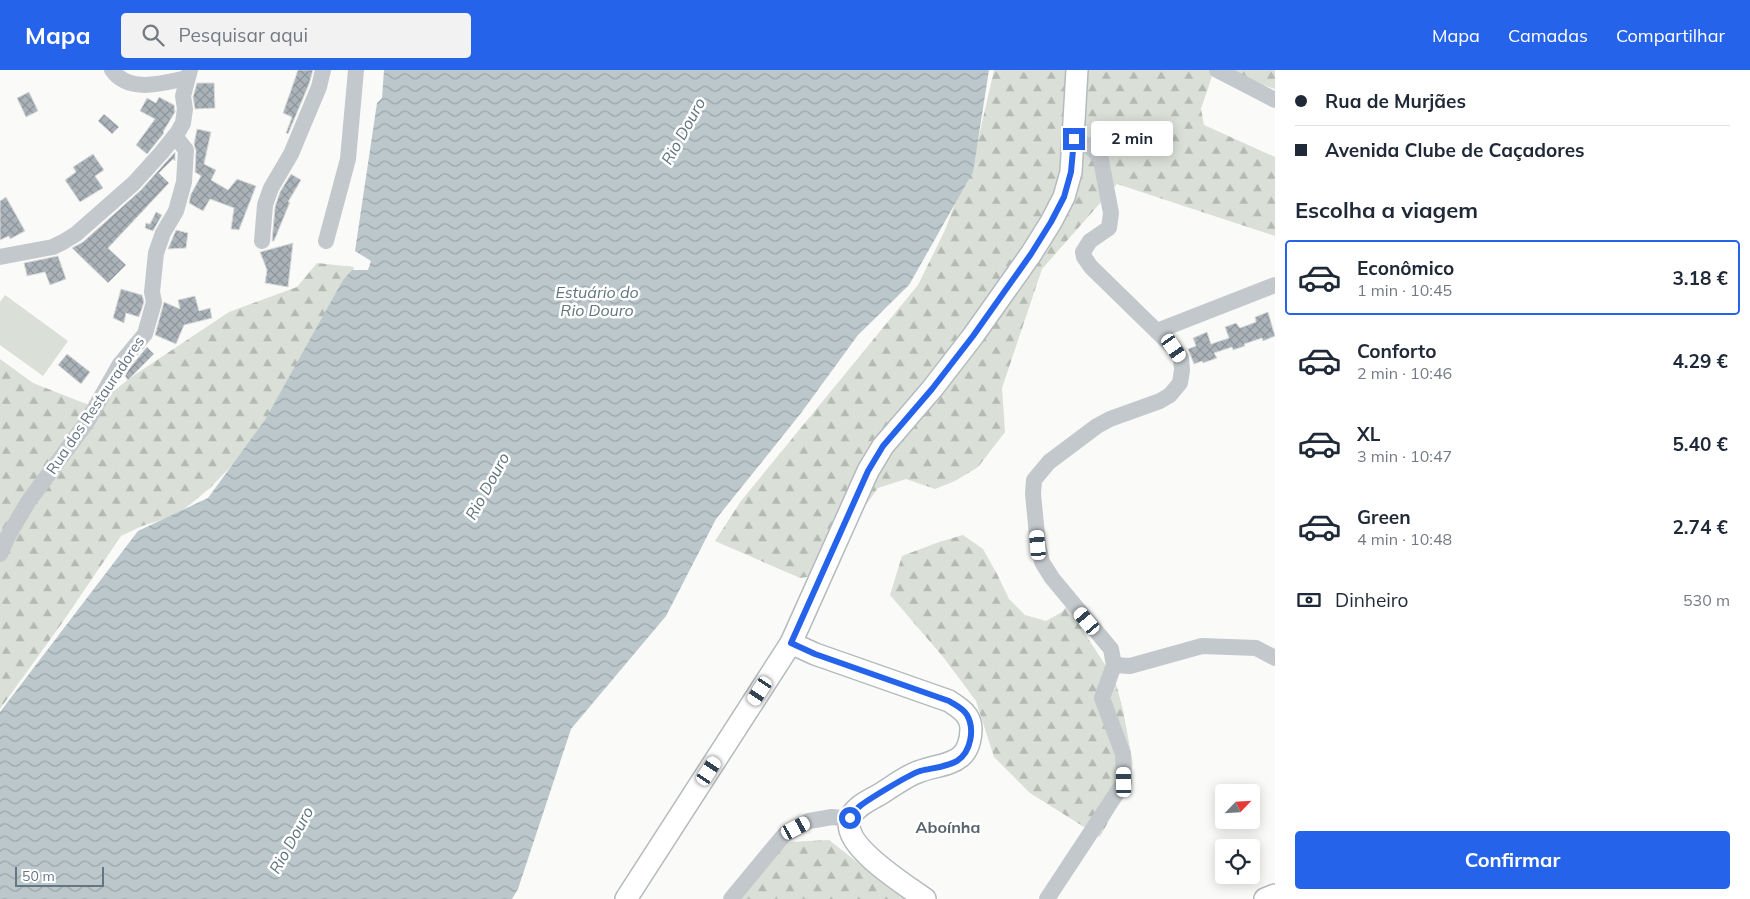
<!DOCTYPE html>
<html lang="pt">
<head>
<meta charset="utf-8">
<style>
  :root { --surface:#fff; --page:#f2f2f3; --text:#1f2937; --muted:#747a83; --line:#e0e1e3; --accent:#2563eb }
  body { margin:0; font-family:Mulish,sans-serif; background:var(--page); color:var(--text); height:100vh; display:flex; flex-direction:column; font-size:19px; white-space:nowrap }
  * { box-sizing:border-box; margin:0 }
  p { font-size:16px; color:var(--muted) }
  .icon { flex:none; width:28px; height:28px; fill:none; stroke:currentColor; stroke-width:2; stroke-linecap:round; stroke-linejoin:round }
  .map { position:relative; flex:1; overflow:hidden }
  .panel { display:flex; flex-direction:column; background:var(--surface); width:475px }
  .panel>* { flex:none }
  .top-card { display:grid; align-content:center; height:110px; padding:0 20px; background:var(--surface) }
  .needle { width:32px; rotate:65deg }
  .buttons { position:absolute; left:1215px; top:714px; display:grid; gap:10px }
  .buttons a { display:grid; place-items:center; width:45px; height:45px; border-radius:5px; background:var(--surface); box-shadow:0 2px 12px #0003; font-size:25px }
  .scale { position:absolute; left:15px; bottom:12px; width:89px; box-sizing:border-box; padding-left:5px; border:2px solid #657683; border-top:0; font-size:14px; line-height:18px; white-space:nowrap; color:#657683; -webkit-text-stroke:4px #fff; paint-order:stroke }
  .end { position:absolute; width:22px; height:22px; margin:-11px; border:6px solid #2563eb; background:#fff; box-shadow:0 0 0 2px #fff }
  .from { border-radius:50% }
  .bubble { position:absolute; height:35px; border-radius:5px; background:var(--surface); box-shadow:0 2px 12px #0003; font-size:16px; font-weight:700; line-height:35px; text-align:center }
  .car { position:absolute; width:15px; height:30px; margin:-15px -8px; border-radius:6px; box-shadow:0 0 4px 1px #0007; background:linear-gradient(#fff 24%,#345 0 40%,#fff 0 76%,#345 0 86%,#fff 0) }
  .top-card b { display:flex; align-items:center; gap:18px; height:48px; font-size:19px }
  .top-card b+b { border-top:1px solid var(--line) }
  .top-card i { width:12px; height:12px; background:var(--text) }
  ul { padding:0; list-style:none }
  li { display:flex; align-items:center; gap:15px; height:75px; margin:0 10px 8px; padding:0 10px; border:2px solid transparent; border-radius:5px }
  li div { flex:1 }
  li b { display:block; font-size:19px }
  li em { font-style:normal; font-weight:700 }
  li.on { border-color:var(--accent) }
  li>.icon { width:45px; height:45px; stroke-width:1.5 }
  h2 { padding:0 20px; font-size:22px; line-height:60px }
  .pay { display:flex; align-items:center; gap:12px; height:55px; padding:0 20px; font-size:19px }
  .pay p { margin-inline-start:auto }
  .action { display:flex; gap:10px; margin-top:auto; padding:10px 20px }
  .action a { flex:1; height:58px; border-radius:5px; background:var(--accent); color:#fff; font-size:20px; font-weight:700; line-height:58px; text-align:center }
  header { display:flex; align-items:center; gap:30px; box-sizing:border-box; height:70px; padding:0 25px; background:var(--accent); color:#fff }
  header strong { font-size:24px }
  nav { display:flex; gap:28px; margin-inline-start:auto; font-size:18px }
  .search { width:350px; height:45px; background:var(--page); display:flex; align-items:center; gap:12px; box-sizing:border-box; padding:0 18px; border-radius:5px; color:var(--muted); font-size:19px }
  main { display:flex; flex:1; min-height:0 }
  .map>svg:first-child { display:block }
</style>
</head>
<body>
<header>
<strong>Mapa</strong>
<div class="search"><svg class="icon" aria-label="search" viewBox="0 0 24 24"><circle cx="10" cy="10" r="6"/><path d="M15 15l6 6"/></svg>Pesquisar aqui</div>
<nav><a>Mapa</a><a>Camadas</a><a>Compartilhar</a></nav>
</header>
<main>
<div class="map">
<svg width="1275" height="829" viewBox="0 0 1275 829">
  <defs>
    <pattern id="forest-firs" width="22" height="20" patternUnits="userSpaceOnUse" patternTransform="scale(1.25)"><rect width="22" height="20" fill="#dadfd7"/><path d="M5 1l3.5 6h-7zM16 11l3.5 6h-7z" fill="#b4b9b4"/></pattern>
    <pattern id="water-waves" width="16" height="10" patternUnits="userSpaceOnUse" patternTransform="scale(1.25)"><rect width="16" height="10" fill="#bbc7cb"/><path d="M0 5q4-4 8 0t8 0" fill="none" stroke="#9ca6aa"/></pattern>
    <pattern id="building-cross-hatch" width="8" height="8" patternUnits="userSpaceOnUse" patternTransform="scale(1.25)"><rect width="8" height="8" fill="#aab3b9"/><path d="M0 0l8 8M0 8l8-8" fill="none" stroke="#8e969c"/></pattern>
  </defs>
  <rect width="100%" height="100%" fill="#fafaf8"/>
  <g fill="url(#forest-firs)">
    <path d="M994,0H1214L1201,39L1204,55L1275,87V166L1117,114L1042,199L1002,318L1005,362L978,397L955,411L935,419L906,409L878,418L845,464L835,503L800,508L715,471L741,431L918,215L945,160L976,79Z"/>
    <path d="M1221,0H1275V19Z"/>
    <path d="M317,193L354,197L352,204L251,384L239,388L210,418L177,445L142,456L121,466L62,553L0,639V289L33,313L94,337L130,308L229,242L297,217Z"/>
    <path d="M963,465L983,479L997,504L1009,529L1025,545L1046,551L1062,542L1067,536L1115,610L1123,640L1133,694L1119,732L1100,767L1030,723L994,687L976,631L944,588L890,525L902,486L939,472Z"/>
    <path d="M829,770L904,829H732L762,783L790,772Z"/>
  </g>
  <path fill="#dadfd7" d="M5,225L68,271L43,306L0,275V232Z"/>
  <path fill="url(#water-waves)" d="M384,0H989L973,102L909,215L858,265L801,343L716,449L666,546L571,659L518,819L512,829H0V642L138,461L208,428L265,350L343,210L352,200H368L371,191L355,181L377,33L382,28Z"/>
  <g fill="url(#building-cross-hatch)" stroke="#dcdcda">
    <path d="M298,0H313L309,14L288,64L286,63L292,47L283,43Z"/>
    <path d="M197,13H214L215,38L195,39L193,27Z"/>
    <path d="M29,22L38,41L26,47L17,28Z"/>
    <path d="M159,27L174,35L175,42L163,62L164,63L147,84L136,75L155,49L140,41L147,28L156,33Z"/>
    <path d="M104,44L119,57L112,64L98,51Z"/>
    <path d="M197,59L211,62L204,94L216,100L211,110L228,120L237,109L256,116L239,160L231,159L234,138L210,129L203,141L189,133L191,124L201,106L195,102L196,81L194,74Z"/>
    <path d="M175,82V91L173,89L159,103L169,113L108,178L126,195L108,213L72,178L83,172L141,120Z"/>
    <path d="M93,84L104,100L95,106L103,118L80,132L65,110L76,102L73,97Z"/>
    <path d="M291,104L301,110L288,132H290L274,171H272L275,137L280,122Z"/>
    <path d="M6,127L25,161L10,169L9,166L0,170V131Z"/>
    <path d="M156,142L162,145L153,161L145,158L146,153L150,154Z"/>
    <path d="M176,160L188,163L186,178L168,179Z"/>
    <path d="M293,173L288,217L265,213L267,200L260,182Z"/>
    <path d="M58,186L66,209L50,215L45,202L27,206L24,193Z"/>
    <path d="M121,219L142,225L144,232L139,247L126,243L124,253L113,248Z"/>
    <path d="M195,226L199,241L210,238L212,248L184,255L176,274L155,265L164,232L180,239L178,230Z"/>
    <path d="M1268,242L1275,266L1263,271L1262,268L1244,274L1245,276L1233,280L1232,277L1214,283L1217,288L1203,293L1202,291L1194,294L1188,279L1196,276L1193,268L1207,262L1211,274L1229,268L1225,257L1236,253L1240,258L1256,252L1255,247Z"/>
    <path d="M147,277L154,284L128,310L125,306L128,300Z"/>
    <path d="M67,284L90,302L81,314L58,295Z"/>
  </g>
  <g fill="none" stroke-linecap="round" stroke-linejoin="round">
    <g stroke="#b5babe" stroke-width="24">
      <g id="major">
        <path d="M791,573L815,584L949,631C960,638 971,645 971,659C970,697 944,692 918,702C906,706 893,716 882,723C871,730 854,736 850,749C841,776 906,815 925,829"/>
        <path d="M626,829L791,573L868,401L883,376L932,319L973,266L1031,184L1051,152L1064,127L1071,102L1077,0"/>
        <path d="M1265,829L1275,825"/>
      </g>
    </g>
    <g stroke="#c3c8cc" stroke-width="16">
      <path d="M112,0C129,24 163,13 187,8"/>
      <path d="M1217,0L1275,30"/>
      <path d="M262,171L265,135L271,118L291,84L319,17L323,0"/>
      <path d="M326,171L348,89L356,0"/>
      <path d="M0,187L53,177L63,172L76,164L134,113L162,82L178,62L183,53L185,39L183,26L190,0"/>
      <path d="M1157,261L1275,215"/>
      <path d="M0,484L8,466L28,432L87,352L120,294L145,264L154,232L152,222L156,183L163,163L176,141L184,112L186,80L175,66"/>
      <path d="M1114,595L1130,596L1202,576L1256,578L1275,588"/>
      <path d="M731,829L784,765L809,751L832,747L850,749"/>
      <path d="M1047,829L1124,712L1123,684L1102,628L1114,595L1111,579L1052,508L1042,492L1038,475L1033,424L1034,410L1049,392L1097,356L1110,349L1160,331L1170,325L1180,313L1182,300L1181,288L1174,278L1091,197L1084,187L1083,182L1090,171L1109,158L1111,143L1101,90C1095,78 1085,74 1073,69"/>
    </g>
    <use href="#major" stroke="#fff" stroke-width="21"/>
  </g>
  <g fill="none" stroke-linecap="round" stroke-linejoin="round">
    <path stroke="#2563eb" stroke-width="6" d="M850,748C853,745 856,739 860,736C869,729 910,704 920,701C932,698 946,697 957,691C971,682 975,659 967,645C963,638 955,635 949,631L815,584L791,573L868,401L883,376L932,319L973,266L1031,184L1051,152L1064,127L1071,102L1074,69"/>
  </g>
  <g text-anchor="middle" dominant-baseline="central" stroke-width="5" stroke-linejoin="round" paint-order="stroke">
    <g font-size="15" fill="#657683" stroke="#fff">
      <text transform="translate(95 335) rotate(-56)">Rua dos Restauradores</text>
    </g>
    <g font-size="16" font-style="italic" fill="#60757c" stroke="#fff">
      <text transform="translate(683 61) rotate(-61)">Rio Douro</text>
      <text x="597" y="222">Estuário do<tspan x="597" dy="18">Rio Douro</tspan></text>
      <text transform="translate(487 416) rotate(-61)">Rio Douro</text>
      <text transform="translate(291 770) rotate(-61)">Rio Douro</text>
    </g>
    <g font-size="16" font-weight="bold" fill="#57646e" stroke="#fff">
      <text x="948" y="757">Aboínha</text>
    </g>
  </g>
</svg>
<div class="buttons">
<a><svg class="needle" viewBox="-14 -14 28 28"><path d="M0-13l5 13h-10z" fill="#e53935"/><path d="M0 13l5-13h-10z" fill="#747a83"/></svg></a>
<a><svg class="icon" aria-label="locate" viewBox="0 0 24 24"><circle cx="12" cy="12" r="6"/><path d="M12 2v4M12 18v4M2 12h4M18 12h4"/></svg></a>
</div>
<div class="scale">50 m</div>
<i class="end from" style="left:850px;top:748px"></i>
<i class="end" style="left:1074px;top:69px"></i>
<div class="bubble" style="left:1091px;top:51px;width:82px">2 min</div>
<i class="car" style="left:1174px;top:278px;rotate:145deg"></i>
<i class="car" style="left:1038px;top:475px;rotate:355deg"></i>
<i class="car" style="left:1087px;top:551px;rotate:320deg"></i>
<i class="car" style="left:760px;top:621px;rotate:213deg"></i>
<i class="car" style="left:709px;top:701px;rotate:33deg"></i>
<i class="car" style="left:1124px;top:712px;rotate:359deg"></i>
<i class="car" style="left:796px;top:758px;rotate:62deg"></i>
</div>
<section class="panel">
<div class="top-card">
<b><i class="from"></i>Rua de Murjães</b>
<b><i></i>Avenida Clube de Caçadores</b>
</div>
<h2>Escolha a viagem</h2>
<ul>
<li class="on"><svg class="icon" aria-label="car" viewBox="0 0 24 24"><path d="M5 17H2v-5l4-1 3-4h7l3 4 3 1v5h-3M9 17h6M6 11h13"/><circle cx="7" cy="17" r="2"/><circle cx="17" cy="17" r="2"/></svg><div><b>Econômico</b><p>1 min · 10:45</p></div><em>3.18 €</em></li>
<li><svg class="icon" aria-label="car" viewBox="0 0 24 24"><path d="M5 17H2v-5l4-1 3-4h7l3 4 3 1v5h-3M9 17h6M6 11h13"/><circle cx="7" cy="17" r="2"/><circle cx="17" cy="17" r="2"/></svg><div><b>Conforto</b><p>2 min · 10:46</p></div><em>4.29 €</em></li>
<li><svg class="icon" aria-label="car" viewBox="0 0 24 24"><path d="M5 17H2v-5l4-1 3-4h7l3 4 3 1v5h-3M9 17h6M6 11h13"/><circle cx="7" cy="17" r="2"/><circle cx="17" cy="17" r="2"/></svg><div><b>XL</b><p>3 min · 10:47</p></div><em>5.40 €</em></li>
<li><svg class="icon" aria-label="car" viewBox="0 0 24 24"><path d="M5 17H2v-5l4-1 3-4h7l3 4 3 1v5h-3M9 17h6M6 11h13"/><circle cx="7" cy="17" r="2"/><circle cx="17" cy="17" r="2"/></svg><div><b>Green</b><p>4 min · 10:48</p></div><em>2.74 €</em></li>
</ul>
<div class="pay"><svg class="icon" aria-label="cash" viewBox="0 0 24 24"><path d="M3 7h18v10H3z"/><circle cx="12" cy="12" r="2"/></svg>Dinheiro<p>530 m</p></div>
<div class="action"><a>Confirmar</a></div>
</section>
</main>
</body>
</html>
